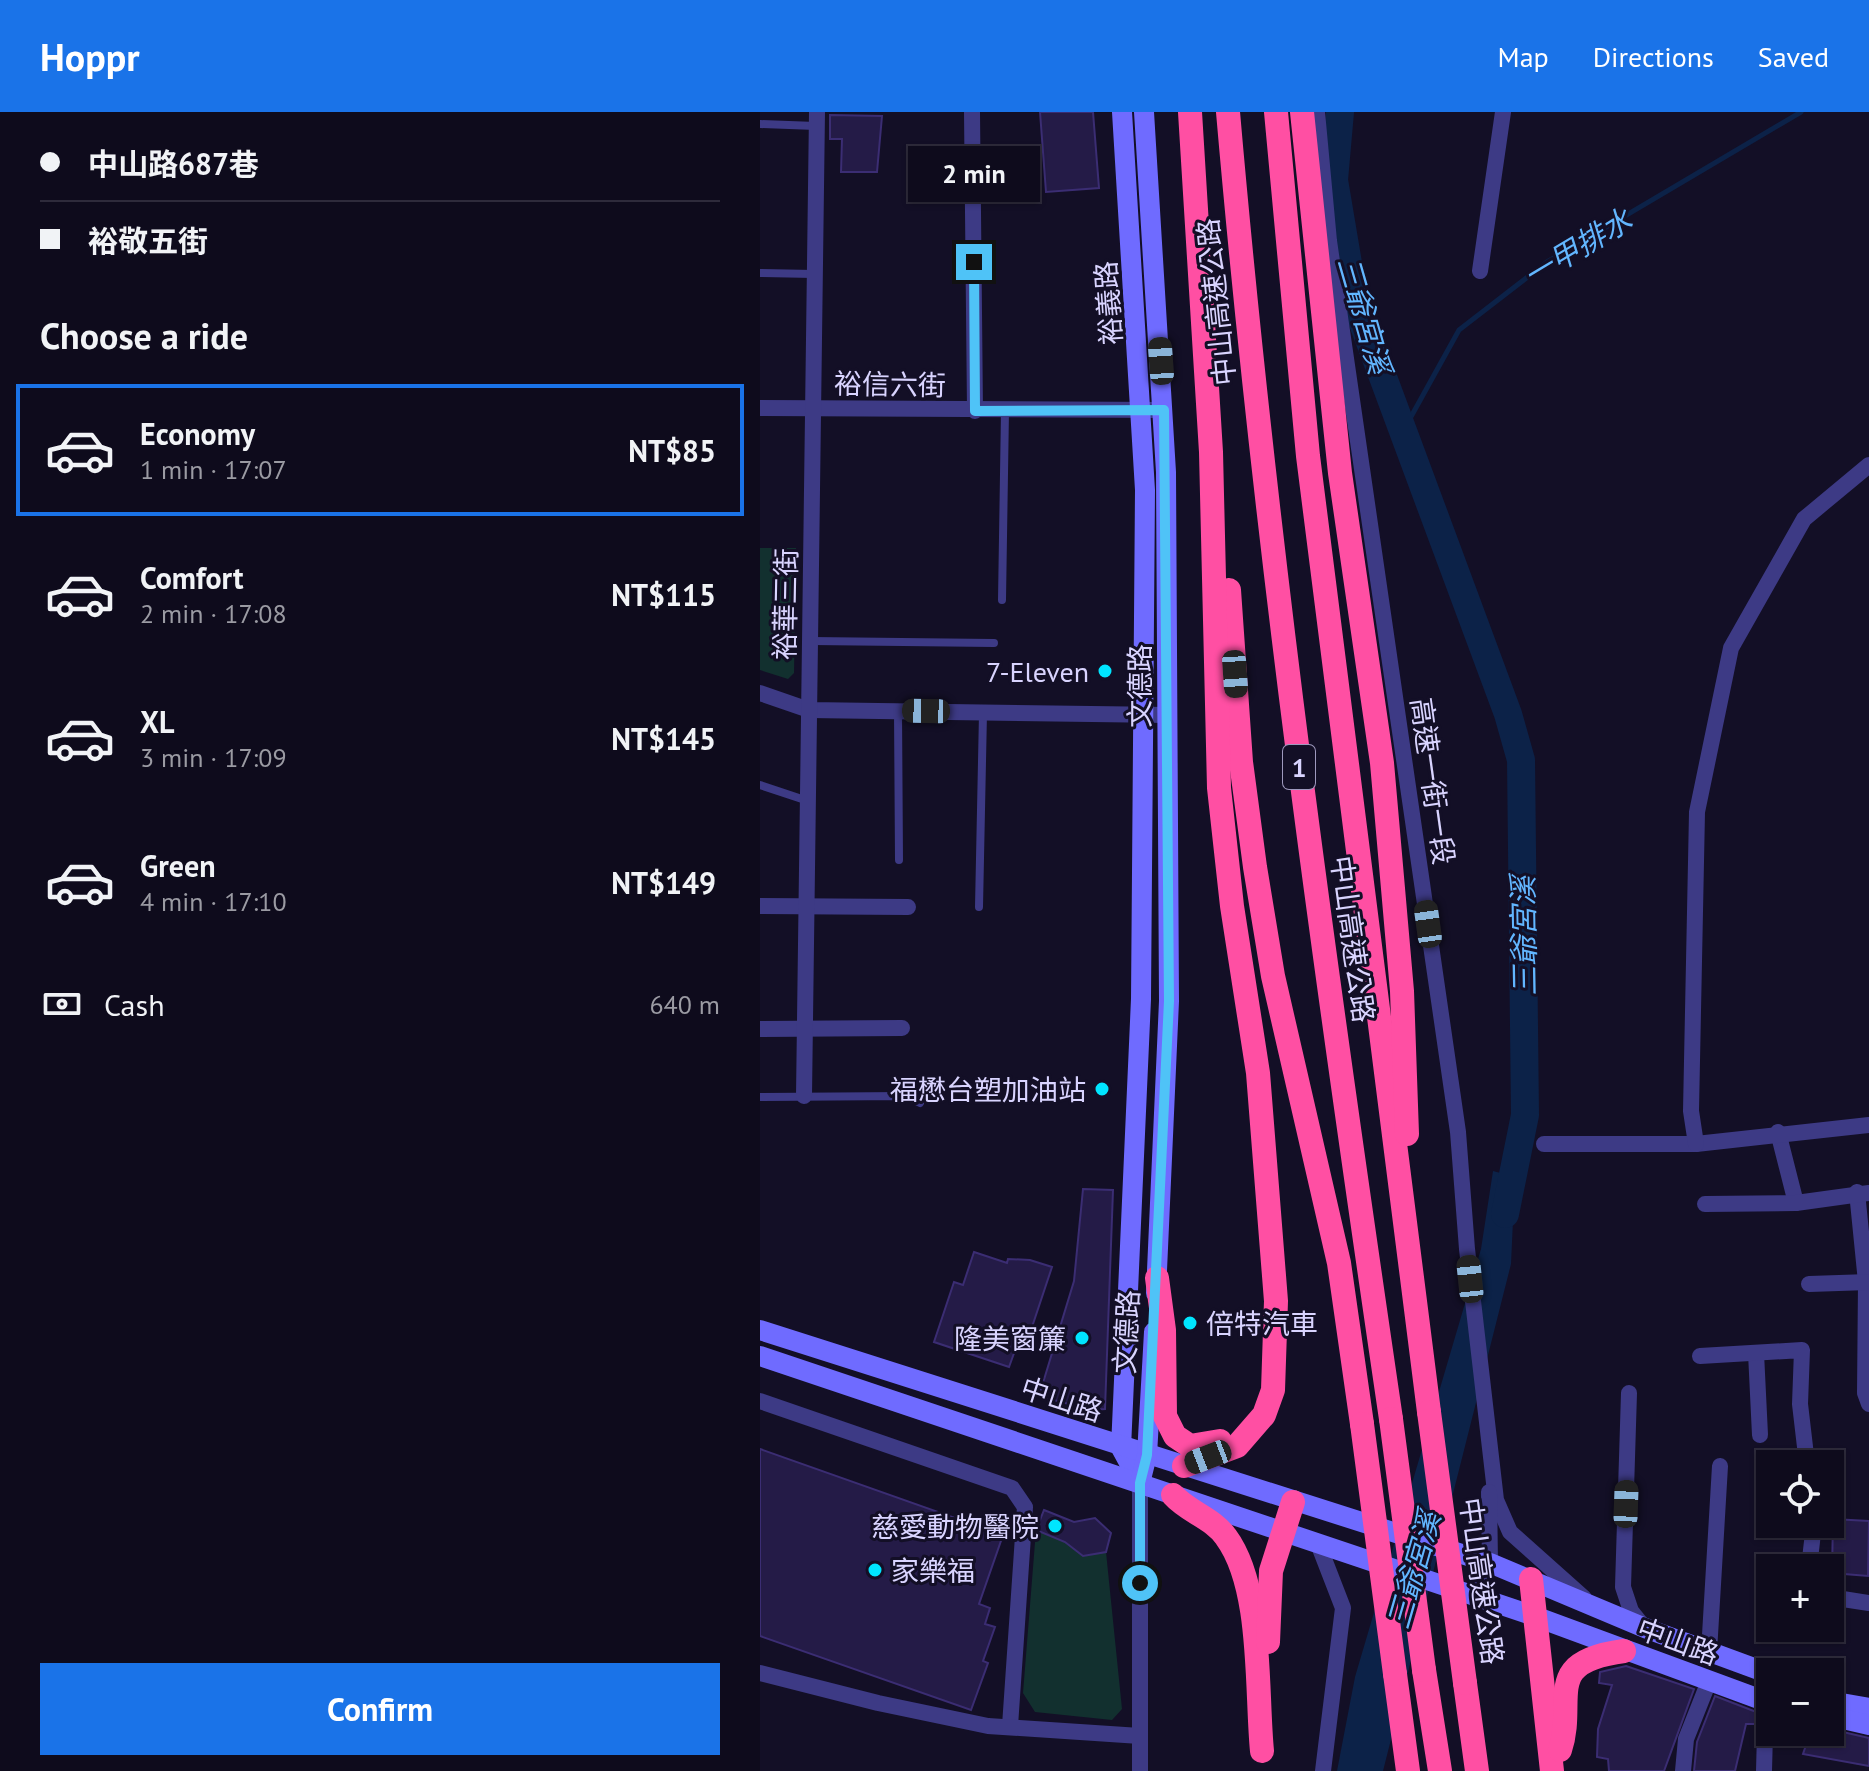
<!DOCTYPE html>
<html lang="en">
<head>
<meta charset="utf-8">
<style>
  :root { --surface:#0e0b1c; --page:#171425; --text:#f1f3f6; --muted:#9b9ba3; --line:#2e2b3b; --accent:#1a73e8 }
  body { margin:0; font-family:"PT Sans","Noto Sans TC",sans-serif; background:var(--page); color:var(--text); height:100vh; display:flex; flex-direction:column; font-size:30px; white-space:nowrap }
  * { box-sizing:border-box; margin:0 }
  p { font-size:26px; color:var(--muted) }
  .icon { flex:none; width:44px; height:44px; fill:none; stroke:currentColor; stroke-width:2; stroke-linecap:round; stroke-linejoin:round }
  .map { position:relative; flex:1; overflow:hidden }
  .sheet { display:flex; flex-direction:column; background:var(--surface); width:760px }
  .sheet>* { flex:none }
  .banner { display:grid; align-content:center; height:176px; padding:0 40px; background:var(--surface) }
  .fabs { position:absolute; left:996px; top:1338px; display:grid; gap:16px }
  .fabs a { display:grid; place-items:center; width:88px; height:88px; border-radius:0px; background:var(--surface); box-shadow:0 2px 6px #0004,0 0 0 2px var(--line); font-size:40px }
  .end { position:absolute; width:36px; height:36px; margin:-18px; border:10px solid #4fc3f7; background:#111; box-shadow:0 0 0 4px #111 }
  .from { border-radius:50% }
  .bubble { position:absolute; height:56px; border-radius:0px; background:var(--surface); box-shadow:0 2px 6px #0004,0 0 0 2px var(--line); font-size:26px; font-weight:700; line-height:56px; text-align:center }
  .car { position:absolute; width:24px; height:48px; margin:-24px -12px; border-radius:10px; box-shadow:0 0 6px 2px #0007; background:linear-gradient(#222 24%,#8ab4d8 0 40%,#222 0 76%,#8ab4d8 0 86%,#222 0) }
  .banner b { display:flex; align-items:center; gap:28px; height:76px; font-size:30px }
  .banner b+b { border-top:2px solid var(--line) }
  .banner i { width:20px; height:20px; background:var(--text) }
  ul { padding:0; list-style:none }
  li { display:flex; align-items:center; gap:24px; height:132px; margin:0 16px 12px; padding:0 24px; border:4px solid transparent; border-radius:0px }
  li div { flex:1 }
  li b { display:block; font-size:30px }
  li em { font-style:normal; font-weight:700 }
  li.active { border-color:var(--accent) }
  li>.icon { width:72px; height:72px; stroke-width:1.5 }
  h2 { padding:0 40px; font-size:36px; line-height:96px }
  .pay { display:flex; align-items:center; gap:20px; height:88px; padding:0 40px; font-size:30px }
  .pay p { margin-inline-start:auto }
  .action { display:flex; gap:16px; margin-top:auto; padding:16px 40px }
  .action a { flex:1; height:92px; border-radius:0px; background:var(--accent); color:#fff; font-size:32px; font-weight:700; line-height:92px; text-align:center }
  header { display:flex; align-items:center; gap:48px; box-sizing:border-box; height:112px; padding:0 40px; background:var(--accent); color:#fff }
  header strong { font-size:38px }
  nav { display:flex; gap:44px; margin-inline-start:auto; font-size:28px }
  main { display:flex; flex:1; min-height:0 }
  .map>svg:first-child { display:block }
</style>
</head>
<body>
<header>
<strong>Hoppr</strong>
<nav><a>Map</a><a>Directions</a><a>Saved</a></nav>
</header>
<main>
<section class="sheet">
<div class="banner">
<b><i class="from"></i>中山路687巷</b>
<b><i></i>裕敬五街</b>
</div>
<h2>Choose a ride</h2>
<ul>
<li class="active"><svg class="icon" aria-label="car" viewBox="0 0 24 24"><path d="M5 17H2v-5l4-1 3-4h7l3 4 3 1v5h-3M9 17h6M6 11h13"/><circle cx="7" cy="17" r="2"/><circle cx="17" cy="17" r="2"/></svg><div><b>Economy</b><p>1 min · 17:07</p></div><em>NT$85</em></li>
<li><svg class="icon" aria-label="car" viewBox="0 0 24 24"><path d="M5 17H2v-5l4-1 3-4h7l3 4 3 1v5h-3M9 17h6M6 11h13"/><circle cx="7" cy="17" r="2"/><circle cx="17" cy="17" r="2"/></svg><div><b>Comfort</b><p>2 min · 17:08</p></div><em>NT$115</em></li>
<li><svg class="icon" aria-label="car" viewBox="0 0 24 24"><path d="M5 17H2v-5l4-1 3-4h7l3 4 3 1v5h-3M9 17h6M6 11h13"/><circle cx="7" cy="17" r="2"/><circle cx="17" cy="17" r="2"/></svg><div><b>XL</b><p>3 min · 17:09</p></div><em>NT$145</em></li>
<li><svg class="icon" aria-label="car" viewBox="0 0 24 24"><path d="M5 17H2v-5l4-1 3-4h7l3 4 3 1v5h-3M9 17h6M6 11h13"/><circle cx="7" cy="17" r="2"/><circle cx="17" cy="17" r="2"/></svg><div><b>Green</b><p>4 min · 17:10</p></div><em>NT$149</em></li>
</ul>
<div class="pay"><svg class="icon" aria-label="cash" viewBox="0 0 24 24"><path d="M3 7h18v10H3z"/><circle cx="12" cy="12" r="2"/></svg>Cash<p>640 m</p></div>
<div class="action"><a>Confirm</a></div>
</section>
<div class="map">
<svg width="1109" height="1659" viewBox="0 0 1109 1659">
  <rect width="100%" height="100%" fill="#130f26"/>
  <g fill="#12302f">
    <path d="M0,436H36L34,561L28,567L0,558Z"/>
    <path d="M276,1418L305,1430L323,1444L346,1440L362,1597L352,1608L275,1600L263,1581Z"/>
  </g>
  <path fill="#0c2248" d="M733,1059L755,1065L751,1152L623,1659H577L595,1565L721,1137Z"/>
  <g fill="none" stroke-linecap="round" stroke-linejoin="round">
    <path stroke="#0c2248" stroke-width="5" d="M642,321L699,218L787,150L1041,0"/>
    <path stroke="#0c2248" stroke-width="28" d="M580,0L574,68L594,187L748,602L761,648L765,1003L745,1102"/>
  </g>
  <g fill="#241b47" stroke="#3b2d73" stroke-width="2">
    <path d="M280,0H333L339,76L286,80Z"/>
    <path d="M70,3L122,4L117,60H81L82,27H70Z"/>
    <path d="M323,1077L353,1078L345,1297L331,1298L279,1284L314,1169Z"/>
    <path d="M214,1140L247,1151L248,1147L270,1148L292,1155L265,1236L257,1233L249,1255L174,1230L194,1170L203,1173Z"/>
    <path d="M0,1337L243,1423L219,1492L230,1496L225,1512L235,1515L223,1549L228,1551L211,1598L0,1524Z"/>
    <path d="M284,1398L314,1410L335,1406L351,1421L346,1440L323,1444L305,1430L276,1418Z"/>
    <path d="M1073,1407L1109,1409L1108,1464L1072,1461Z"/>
    <path d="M866,1554L934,1577L904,1659H849L848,1647L837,1645L838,1617L852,1573L839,1571L840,1560Z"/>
    <path d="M955,1584L999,1601V1612H986L975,1659H934L937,1630Z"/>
    <path d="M1070,1617L1109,1626V1654L1043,1642L1046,1633L1016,1620Z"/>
  </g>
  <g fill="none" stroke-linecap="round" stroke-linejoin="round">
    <g stroke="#3d3a85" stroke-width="8">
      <path d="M0,12L56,14"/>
      <path d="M0,161L54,162"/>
      <path d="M242,488L245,299"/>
      <path d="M51,529L234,531"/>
      <path d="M138,599L139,748"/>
      <path d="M0,673L48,689"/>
      <path d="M219,795L223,601"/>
      <path d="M0,985L146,984L160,991"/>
      <path d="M1005,1621L1007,1591"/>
    </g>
    <g stroke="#3d3a85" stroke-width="16">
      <path d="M212,0L215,299"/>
      <path d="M557,0L569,129L698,1020L707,1137L736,1388L750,1420L824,1486"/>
      <path d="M720,159L743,0"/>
      <path d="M0,296L404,298"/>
      <path d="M0,581L49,598L407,603"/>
      <path d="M0,794L148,795"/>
      <path d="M0,917L142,916"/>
      <path d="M44,984L57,0"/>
      <path d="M1018,1020L1036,1091"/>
      <path d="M784,1032H936L1109,1013"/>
      <path d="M936,1032L931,999L937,700L971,536L1044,407L1109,353"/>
      <path d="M1097,1080L1106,1170L1105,1281L1109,1292"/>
      <path d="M945,1092L1036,1091L1109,1081"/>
      <path d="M1049,1172L1109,1170"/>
      <path d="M996,1241L1000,1323"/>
      <path d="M940,1244L1042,1238L1040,1292L1047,1352"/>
      <path d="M869,1281L863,1475L871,1499L883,1514"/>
      <path d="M0,1289L252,1376L265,1395L250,1614"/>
      <path d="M559,1434L583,1496L563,1659"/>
      <path d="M1049,1456L1054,1412"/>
      <path d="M718,1485L730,1451L729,1380"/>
      <path d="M1070,1485L1109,1491"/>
      <path d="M949,1540L960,1354"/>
      <path d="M0,1561L118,1591L228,1614L380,1624"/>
      <path d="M380,1659V1371"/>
      <path d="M923,1659L926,1627L949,1569"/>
      <path d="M1004,1659L1005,1621"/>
    </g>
    <g stroke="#6f6bff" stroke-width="20">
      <path d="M362,0L385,378L381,887L361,1336L380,1371"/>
      <path d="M384,0L406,360L409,889L396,1181"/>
      <path d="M0,1218L730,1451L885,1516L1010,1562"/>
      <path d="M0,1244L774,1504L1010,1591"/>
      <path d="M380,1371L387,1343L394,1220"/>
      <path d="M1070,1589L1109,1596"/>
      <path d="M1070,1604L1109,1613"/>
    </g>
    <g stroke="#ff4fa3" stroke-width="24">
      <path d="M468,0C506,438 567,872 631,1307"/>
      <path d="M516,0L548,344L669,1300"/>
      <path d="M542,0L580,361L622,651L642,879L647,1022"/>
      <path d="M469,478L481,650L495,755L513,864L579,1151L602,1312"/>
      <path d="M397,1166L404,1218L405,1304L415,1324L430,1334L460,1329"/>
      <path d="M424,1354L477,1334L504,1303L513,1278L516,1189L498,961L472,794L459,676L451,340L430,0"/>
      <path d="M413,1383C428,1400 453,1406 466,1425C503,1475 496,1578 502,1639"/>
      <path d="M771,1467L792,1659"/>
      <path d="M508,1530L511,1459L533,1390"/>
      <path d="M664,1558L680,1659"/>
      <path d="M635,1562L648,1659"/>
      <path d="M705,1571L717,1659"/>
      <path d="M800,1638C817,1587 780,1550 864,1539"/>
    </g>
    <g stroke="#ff4fa3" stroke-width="24">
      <path d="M669,1300L705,1571"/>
      <path d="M631,1307L664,1558"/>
      <path d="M602,1312L635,1562"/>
    </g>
  </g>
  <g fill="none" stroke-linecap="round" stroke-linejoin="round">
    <path stroke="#4fc3f7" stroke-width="10" d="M214,150L215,299L404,298L409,889L387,1343L380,1371V1471"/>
  </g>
  <g fill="#00e5ff" stroke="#130f26" stroke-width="3">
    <circle cx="345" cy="559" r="8"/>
    <circle cx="342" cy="977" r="8"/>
    <circle cx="430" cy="1211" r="8"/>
    <circle cx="322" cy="1226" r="8"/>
    <circle cx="295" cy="1414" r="8"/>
    <circle cx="115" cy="1458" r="8"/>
  </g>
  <g text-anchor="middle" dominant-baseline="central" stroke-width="6" stroke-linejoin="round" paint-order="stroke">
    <rect fill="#130f26" stroke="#9e99be" stroke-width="2" x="523" y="633" width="32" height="44" rx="6"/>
    <g font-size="26" font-weight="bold" fill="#d9d4ff">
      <text x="539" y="655">1</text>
    </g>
    <g font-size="28" fill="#d9d4ff" stroke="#130f26">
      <text transform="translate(456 190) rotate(-96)">中山高速公路</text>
      <text transform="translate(348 191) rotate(-94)">裕義路</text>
      <text transform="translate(130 272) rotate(1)">裕信六街</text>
      <text transform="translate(25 492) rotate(-89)">裕華三街</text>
      <text transform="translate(379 574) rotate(-90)">文德路</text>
      <text transform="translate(673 669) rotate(82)">高速一街一段</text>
      <text transform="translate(593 827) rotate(82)">中山高速公路</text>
      <text transform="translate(366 1220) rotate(-87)">文德路</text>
      <text transform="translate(302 1287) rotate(18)">中山路</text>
      <text transform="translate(722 1469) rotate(82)">中山高速公路</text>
      <text transform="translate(918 1529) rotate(20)">中山路</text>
    </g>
    <g font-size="28" fill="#d9d4ff" stroke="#130f26" text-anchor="end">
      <text x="329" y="559">7-Eleven</text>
      <text x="326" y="977">福懋台塑加油站</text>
      <text x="446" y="1211" text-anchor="start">倍特汽車</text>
      <text x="306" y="1226">隆美窗簾</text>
      <text x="279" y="1414">慈愛動物醫院</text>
      <text x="131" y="1458" text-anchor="start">家樂福</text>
    </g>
    <g font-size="30" font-style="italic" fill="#62b6ff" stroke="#130f26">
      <text transform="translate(817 135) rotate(-31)">一甲排水</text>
      <text transform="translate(605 203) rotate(74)">三爺宮溪</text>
      <text transform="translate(763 824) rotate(-91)">三爺宮溪</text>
      <text transform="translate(653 1458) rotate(-74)">三爺宮溪</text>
    </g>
  </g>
</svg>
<div class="fabs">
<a><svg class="icon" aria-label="locate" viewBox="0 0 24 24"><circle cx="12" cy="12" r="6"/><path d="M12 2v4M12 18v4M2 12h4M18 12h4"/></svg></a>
<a>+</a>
<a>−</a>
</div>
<i class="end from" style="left:380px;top:1471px"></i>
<i class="end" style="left:214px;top:150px"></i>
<div class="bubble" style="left:148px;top:34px;width:132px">2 min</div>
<i class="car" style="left:401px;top:249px;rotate:356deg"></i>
<i class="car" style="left:475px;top:562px;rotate:176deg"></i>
<i class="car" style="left:166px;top:599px;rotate:271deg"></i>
<i class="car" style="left:668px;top:812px;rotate:352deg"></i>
<i class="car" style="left:710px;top:1167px;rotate:354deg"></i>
<i class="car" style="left:448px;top:1345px;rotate:249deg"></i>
<i class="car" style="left:866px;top:1392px;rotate:2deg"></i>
</div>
</main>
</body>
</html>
